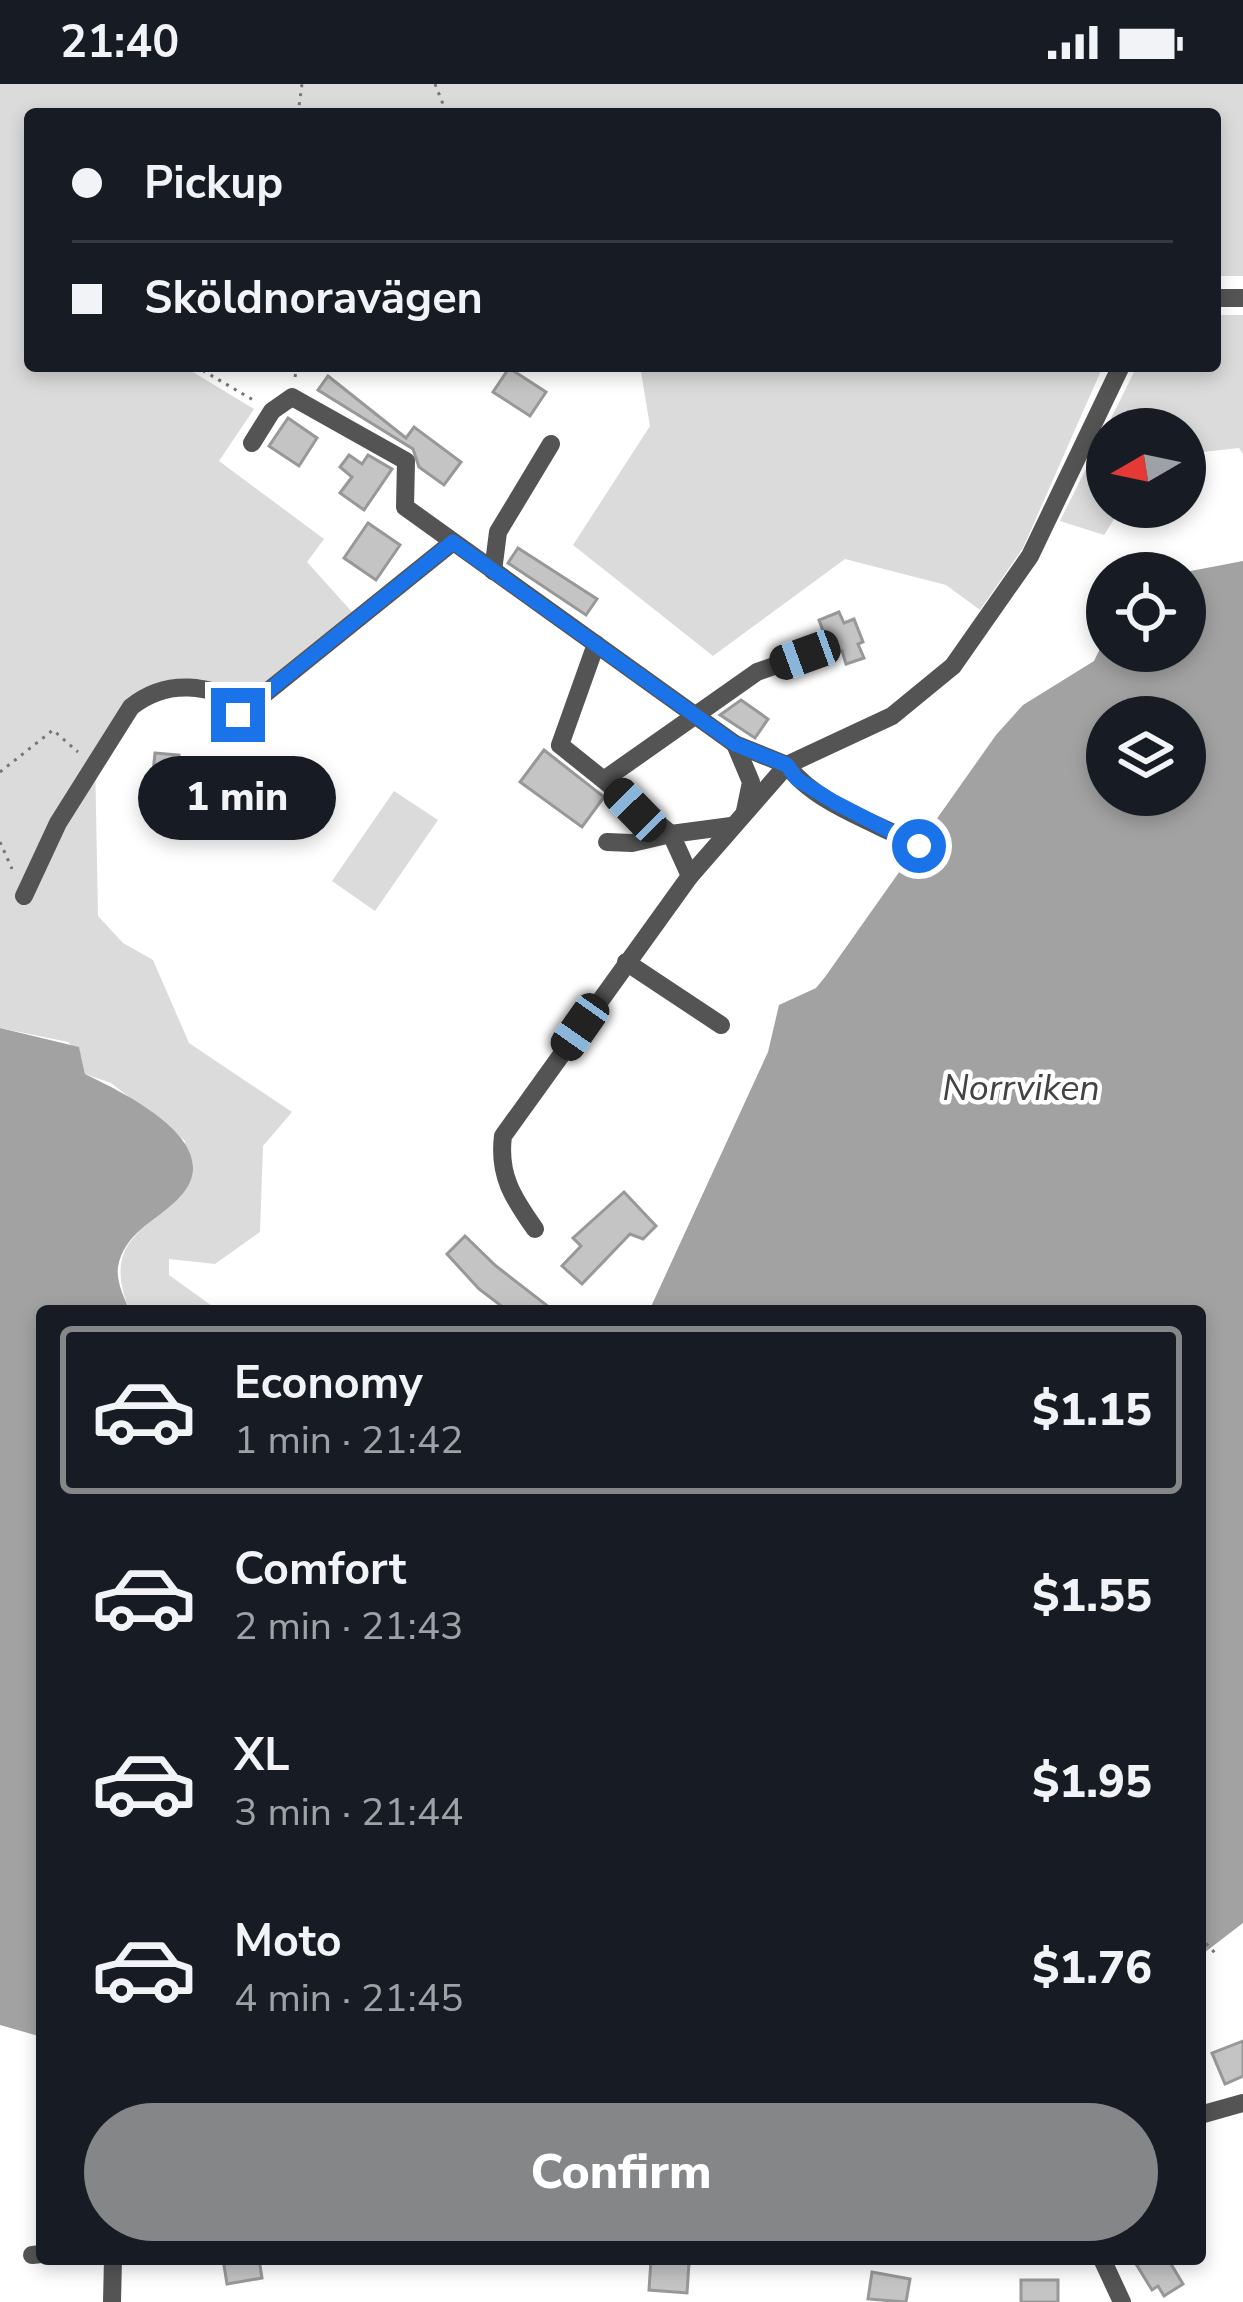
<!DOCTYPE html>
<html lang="en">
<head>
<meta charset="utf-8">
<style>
  :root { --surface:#171b24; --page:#20242c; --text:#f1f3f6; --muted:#9ea1a6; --line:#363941; --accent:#858687 }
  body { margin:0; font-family:"Nunito Sans",sans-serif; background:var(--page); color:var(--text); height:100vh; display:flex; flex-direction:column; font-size:45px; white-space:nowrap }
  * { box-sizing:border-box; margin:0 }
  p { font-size:39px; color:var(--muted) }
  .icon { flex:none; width:66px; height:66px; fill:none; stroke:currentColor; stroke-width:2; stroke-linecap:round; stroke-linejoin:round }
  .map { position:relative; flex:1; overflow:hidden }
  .drawer { position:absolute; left:36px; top:1221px; width:1170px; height:960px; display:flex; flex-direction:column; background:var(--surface); border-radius:12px; box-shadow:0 6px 18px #0003 }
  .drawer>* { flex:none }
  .banner { position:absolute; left:24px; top:24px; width:1197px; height:264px; border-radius:12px; box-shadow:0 6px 18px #0003; display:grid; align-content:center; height:264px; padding:0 48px; background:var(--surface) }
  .needle { width:78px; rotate:261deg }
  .fabs { position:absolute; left:1086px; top:324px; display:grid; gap:24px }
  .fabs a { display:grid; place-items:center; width:120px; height:120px; border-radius:50%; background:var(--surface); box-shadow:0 6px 18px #0003; font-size:60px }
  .end { position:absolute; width:54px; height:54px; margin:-27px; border:15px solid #1a73e8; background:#fff; box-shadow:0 0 0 6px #fff }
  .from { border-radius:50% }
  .bubble { position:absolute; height:84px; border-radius:42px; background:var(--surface); box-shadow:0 6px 18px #0003; font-size:39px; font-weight:800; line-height:84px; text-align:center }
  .car { position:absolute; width:36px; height:72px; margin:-36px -18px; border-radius:15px; box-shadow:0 0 9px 3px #0007; background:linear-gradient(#222 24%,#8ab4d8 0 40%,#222 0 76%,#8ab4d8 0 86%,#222 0) }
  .banner b { display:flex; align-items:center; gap:42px; height:114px; font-size:45px }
  .banner b+b { border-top:3px solid var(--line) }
  .banner i { width:30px; height:30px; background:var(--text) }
  ul { padding:21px 0 0; list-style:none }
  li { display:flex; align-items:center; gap:36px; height:168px; margin:0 24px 18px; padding:0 24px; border:6px solid transparent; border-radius:12px }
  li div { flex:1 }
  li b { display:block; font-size:45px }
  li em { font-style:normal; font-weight:800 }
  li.current { border-color:var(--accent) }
  li>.icon { width:108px; height:108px; stroke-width:1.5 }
  .cta { display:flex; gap:24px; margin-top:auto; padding:24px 48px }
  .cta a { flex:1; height:138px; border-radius:72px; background:var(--accent); color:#fff; font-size:48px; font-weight:800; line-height:138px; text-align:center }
  .status { display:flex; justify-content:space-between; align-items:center; height:84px; padding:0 60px; background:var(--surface); direction:ltr }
  .status svg { height:33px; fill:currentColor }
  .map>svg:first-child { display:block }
</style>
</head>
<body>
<div class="status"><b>21:40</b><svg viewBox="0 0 49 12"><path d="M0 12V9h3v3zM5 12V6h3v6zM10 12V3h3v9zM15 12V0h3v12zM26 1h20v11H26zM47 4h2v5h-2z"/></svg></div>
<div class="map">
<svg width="1243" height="2218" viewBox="0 0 1243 2218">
  <rect width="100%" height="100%" fill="#fff"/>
  <g fill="#dbdbdb">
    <path d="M0,0H1243V192H1215V30H30V282H183L254,325L219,377L324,455L307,478L353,529L257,609L200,595L143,606L95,672L98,832L123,859L153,876L189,959L292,1028L263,1062L260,1148L215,1180L169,1175V1191L219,1227H130C103,1162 138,1150 181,1112L185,1057L111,999L85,990L81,971L68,958L0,944Z"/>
    <path d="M1215,231H1243V370L1239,364L1185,370V345H1107V423H1122L1104,451L1060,437L1137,282H1215Z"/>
    <path d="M640,282H1103L1023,464L980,526L946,501L845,475L713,572L573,461L650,342Z"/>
    <path d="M394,707L438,736L375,827L332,797Z"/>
  </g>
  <g fill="#a2a2a2" fill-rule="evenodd">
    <path d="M1243,477V1839L1200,1872V1227H649L768,968L779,921L816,904L825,893L996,651L1023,621L1094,577L1107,550V567H1185V489H1180ZM1107,633H1185V711H1107Z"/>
    <path d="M0,944L79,963L85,990C122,1008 233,1060 178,1115C156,1137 124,1149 118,1183C116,1197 124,1214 130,1227H42V1953L0,1941Z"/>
  </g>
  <g fill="#c4c4c4" stroke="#989898" stroke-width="3">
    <path d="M509,284L546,308L530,332L493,308Z"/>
    <path d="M328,292L406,354L414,343L461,378L444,401L419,383L413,365L318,306Z"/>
    <path d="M288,334L317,354L299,382L269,362Z"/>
    <path d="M349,371L362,380L368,371L392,385L364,426L340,409L352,393L340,383Z"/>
    <path d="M368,439L400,461L376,496L344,474Z"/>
    <path d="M518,464L597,515L586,531L508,479Z"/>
    <path d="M839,528L844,539L854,535L863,558L858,560L864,574L846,580L842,567L832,571L819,536Z"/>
    <path d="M741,616L768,635L755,654L720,631Z"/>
    <path d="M544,666L604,713L582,743L520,698Z"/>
    <path d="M155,669L179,671L176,702L152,699Z"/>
    <path d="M624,1108L656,1142L643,1155L630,1150L582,1200L562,1182L581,1162L573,1154Z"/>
    <path d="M465,1152L496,1182L554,1227H508L479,1205L447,1170Z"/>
    <path d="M1243,1957V1992L1225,2000L1212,1969Z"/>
    <path d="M223,2175H259L262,2194L227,2200Z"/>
    <path d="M1133,2175H1168L1183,2200L1164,2212L1158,2202L1152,2206Z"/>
    <path d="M651,2176L689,2179L687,2209L649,2206Z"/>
    <path d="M872,2188L910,2195L906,2218L868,2215Z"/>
    <rect x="1021" y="2196" width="37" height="22"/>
  </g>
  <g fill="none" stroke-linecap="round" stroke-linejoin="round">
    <g stroke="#767676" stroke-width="3" stroke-dasharray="3 6" stroke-linecap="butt">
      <path d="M435,0L447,30"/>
      <path d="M298,30L302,0"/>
      <path d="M195,282L255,317"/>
      <path d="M295,293L297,282"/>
      <path d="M0,688L53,646L78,668"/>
      <path d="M0,758L12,785"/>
      <path d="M1200,1853L1215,1869"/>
    </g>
    <g stroke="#545454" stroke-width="18">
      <path d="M1215,214H1243"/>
      <path d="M252,359L272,327L292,313L406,377L405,423L735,660L787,681"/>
      <path d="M493,487L498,448L551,360"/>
      <path d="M596,560L560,661L671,750L731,742"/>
      <path d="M242,628L453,458"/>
      <path d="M735,660L751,698L745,727"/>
      <path d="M787,681C815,720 878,739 919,762"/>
      <path d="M605,695L757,588L805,571"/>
      <path d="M607,758L632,759L671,750L690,792"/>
      <path d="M24,812L58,739L131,623C167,594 210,600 248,623"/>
      <path d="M626,878L721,941"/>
      <path d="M535,1145C513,1114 498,1091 503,1052L690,792L787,681L892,632L953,582L1030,472L1121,282"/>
      <path d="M1200,2031L1243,2019"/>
      <path d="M32,2171L42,2170"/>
      <path d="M1102,2175L1122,2218"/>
      <path d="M112,2218L113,2175"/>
    </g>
  </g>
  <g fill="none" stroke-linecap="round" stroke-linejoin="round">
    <path stroke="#1a73e8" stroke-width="15" d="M238,631L453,458L735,660L787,681L797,695L834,718L919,762"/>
  </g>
  <g text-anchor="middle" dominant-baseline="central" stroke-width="9" stroke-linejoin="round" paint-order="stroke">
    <g font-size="36" font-style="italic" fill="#434343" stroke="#fff">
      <text x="1021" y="1004">Norrviken</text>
    </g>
  </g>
</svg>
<div class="fabs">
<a><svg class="needle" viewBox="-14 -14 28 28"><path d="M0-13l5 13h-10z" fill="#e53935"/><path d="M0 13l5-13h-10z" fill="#9ea1a6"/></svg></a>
<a><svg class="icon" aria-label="locate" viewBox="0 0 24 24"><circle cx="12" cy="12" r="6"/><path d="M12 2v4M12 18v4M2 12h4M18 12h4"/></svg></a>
<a><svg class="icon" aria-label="layers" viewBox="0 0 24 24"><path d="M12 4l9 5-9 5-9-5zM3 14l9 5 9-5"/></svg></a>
</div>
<i class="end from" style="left:919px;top:762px"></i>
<i class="end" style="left:238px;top:631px"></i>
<div class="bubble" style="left:138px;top:672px;width:198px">1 min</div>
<i class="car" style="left:805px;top:571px;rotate:250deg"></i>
<i class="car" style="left:635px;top:726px;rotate:316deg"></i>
<i class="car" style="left:580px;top:943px;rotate:215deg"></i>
<div class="banner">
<b><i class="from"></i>Pickup</b>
<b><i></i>Sköldnoravägen</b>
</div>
<section class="drawer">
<ul>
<li class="current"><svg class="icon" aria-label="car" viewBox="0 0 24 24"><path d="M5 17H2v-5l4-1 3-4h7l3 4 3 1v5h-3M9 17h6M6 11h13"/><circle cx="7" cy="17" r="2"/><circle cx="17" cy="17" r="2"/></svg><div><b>Economy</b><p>1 min · 21:42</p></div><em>$1.15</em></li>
<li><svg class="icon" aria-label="car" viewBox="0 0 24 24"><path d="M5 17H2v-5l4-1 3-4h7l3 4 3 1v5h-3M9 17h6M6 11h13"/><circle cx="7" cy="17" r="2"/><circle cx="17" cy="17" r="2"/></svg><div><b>Comfort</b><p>2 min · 21:43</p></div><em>$1.55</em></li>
<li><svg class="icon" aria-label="car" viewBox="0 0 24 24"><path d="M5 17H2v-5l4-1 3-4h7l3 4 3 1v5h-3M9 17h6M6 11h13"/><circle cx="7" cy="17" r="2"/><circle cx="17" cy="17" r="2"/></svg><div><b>XL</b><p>3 min · 21:44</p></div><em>$1.95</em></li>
<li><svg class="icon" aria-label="car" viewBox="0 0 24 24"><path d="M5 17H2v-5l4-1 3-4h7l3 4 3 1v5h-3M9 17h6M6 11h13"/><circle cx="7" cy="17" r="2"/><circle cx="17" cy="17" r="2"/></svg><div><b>Moto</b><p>4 min · 21:45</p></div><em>$1.76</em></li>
</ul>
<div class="cta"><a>Confirm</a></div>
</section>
</div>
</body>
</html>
